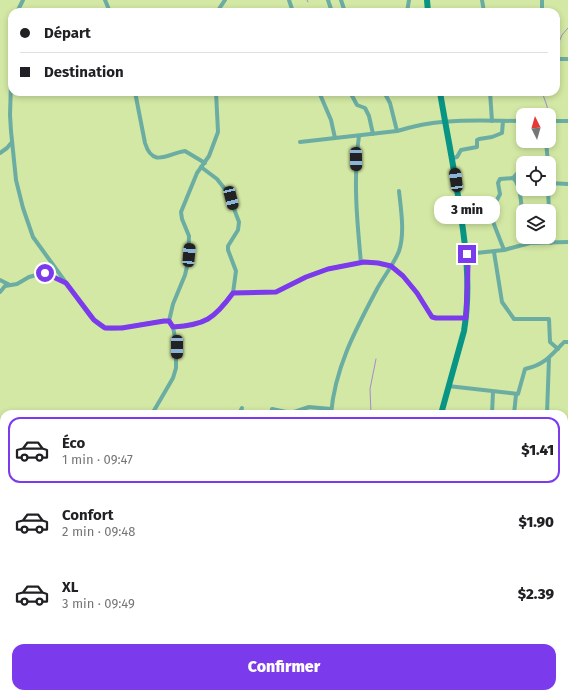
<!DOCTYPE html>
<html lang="fr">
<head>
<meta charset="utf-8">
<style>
  :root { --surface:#fff; --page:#f2f2f2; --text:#202124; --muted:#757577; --line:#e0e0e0; --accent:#7c3aed }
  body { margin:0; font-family:"Fira Sans",sans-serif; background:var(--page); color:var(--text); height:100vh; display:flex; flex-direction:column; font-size:15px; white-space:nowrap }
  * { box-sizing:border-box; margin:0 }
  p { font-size:13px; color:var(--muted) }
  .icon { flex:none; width:22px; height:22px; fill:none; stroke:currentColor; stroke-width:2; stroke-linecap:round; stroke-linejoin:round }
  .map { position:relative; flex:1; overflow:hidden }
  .panel { position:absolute; left:0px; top:410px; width:568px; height:288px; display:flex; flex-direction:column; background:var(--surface); border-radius:12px 12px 0 0; box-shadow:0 2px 6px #0003 }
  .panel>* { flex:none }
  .guide { position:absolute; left:8px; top:8px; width:552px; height:88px; border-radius:12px; box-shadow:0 2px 6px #0003; display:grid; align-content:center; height:88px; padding:0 12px; background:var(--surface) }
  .needle { width:26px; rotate:355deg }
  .fabs { position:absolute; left:516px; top:108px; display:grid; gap:8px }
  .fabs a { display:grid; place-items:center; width:40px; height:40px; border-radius:8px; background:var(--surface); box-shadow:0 2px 6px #0003; font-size:20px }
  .end { position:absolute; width:18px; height:18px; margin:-9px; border:5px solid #7c3aed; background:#fff; box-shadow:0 0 0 2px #fff }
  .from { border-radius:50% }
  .bubble { position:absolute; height:28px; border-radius:12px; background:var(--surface); box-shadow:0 2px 6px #0003; font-size:13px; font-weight:800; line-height:28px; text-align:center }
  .car { position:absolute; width:12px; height:24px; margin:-12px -6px; border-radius:5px; box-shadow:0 0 3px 1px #0007; background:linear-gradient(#222 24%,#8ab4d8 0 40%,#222 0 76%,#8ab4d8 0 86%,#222 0) }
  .guide b { display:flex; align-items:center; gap:14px; height:38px; font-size:15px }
  .guide b+b { border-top:1px solid var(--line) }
  .guide i { width:10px; height:10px; background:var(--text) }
  ul { padding:7px 0 0; list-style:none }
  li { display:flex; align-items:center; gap:12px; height:66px; margin:0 8px 6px; padding:0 4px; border:2px solid transparent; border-radius:12px }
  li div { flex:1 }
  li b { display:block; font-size:15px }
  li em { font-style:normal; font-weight:800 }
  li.selected { border-color:var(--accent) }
  li>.icon { width:36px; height:36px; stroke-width:1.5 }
  .primary-button { display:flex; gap:8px; margin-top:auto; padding:8px 12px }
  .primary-button a { flex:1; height:46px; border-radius:12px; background:var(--accent); color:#fff; font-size:16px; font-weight:800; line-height:46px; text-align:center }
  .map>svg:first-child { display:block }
</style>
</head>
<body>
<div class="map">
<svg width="568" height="698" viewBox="0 0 568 698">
  <rect width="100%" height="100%" fill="#d3e8a4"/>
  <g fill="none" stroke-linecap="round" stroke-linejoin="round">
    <g stroke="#a48bcb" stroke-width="1">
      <path d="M307,0L308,2"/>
      <path d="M556,49L562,35L568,28"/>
      <path d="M542,92L547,106L548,115"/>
      <path d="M371,414L370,389L376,359"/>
      <path d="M332,694L333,698"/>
    </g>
    <g stroke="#6bada2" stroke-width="4">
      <path d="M105,0L110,12"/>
      <path d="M289,0L293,12"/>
      <path d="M328,0L332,12"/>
      <path d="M341,0L345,12"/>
      <path d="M482,0L484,12"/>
      <path d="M17,12L23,0"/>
      <path d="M219,12V9L225,0"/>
      <path d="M407,12L409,0"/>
      <path d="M542,12V0"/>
      <path d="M12,51L10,115L11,131L16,180L23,208L33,237L90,316C94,320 99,326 105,328C123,331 149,321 169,321L173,327L176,343V368L173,378L152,414"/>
      <path d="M556,59H568"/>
      <path d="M135,92L145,143C153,169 169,153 185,151L205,163"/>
      <path d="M319,92L331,120L335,138"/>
      <path d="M350,92L357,105L365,108L369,116L373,134"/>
      <path d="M384,92L390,103L397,131"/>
      <path d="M490,92L492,121"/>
      <path d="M549,121H568"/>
      <path d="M359,136C353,178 357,221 361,263"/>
      <path d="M546,141L548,163"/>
      <path d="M300,142L397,131C402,130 407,128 412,127C448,118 487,121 523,121"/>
      <path d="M0,153L7,148L12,142"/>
      <path d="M453,158L457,157L461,150L477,147V140L479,139L492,137L502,133L503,121"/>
      <path d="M529,163L548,159"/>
      <path d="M201,167L217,179L228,193L239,222L238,230L228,246V250L236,271L233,293"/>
      <path d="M513,178L523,167"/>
      <path d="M549,183L568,184"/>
      <path d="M548,189L549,211"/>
      <path d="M549,213L551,243"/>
      <path d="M504,250L490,214L500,194L498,183L500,179L513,178C524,186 522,231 523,245"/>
      <path d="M494,252L502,302L514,319H549L550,342L558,349"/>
      <path d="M467,254L504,250L530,243L568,242"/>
      <path d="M0,280L10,285"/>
      <path d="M0,292L5,286L17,284L29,277L44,273L64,282"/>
      <path d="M169,321L173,304L185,275L188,262L189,236L182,219L181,212L197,173L209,156L218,132L216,92"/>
      <path d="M173,327C205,325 214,319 233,293L276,292L306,277L328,269L364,262L378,263L391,266L403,276L417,293L432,317L436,318H466"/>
      <path d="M448,386L518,394L525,369C544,365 552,355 564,342H568"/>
      <path d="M239,414L242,408"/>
      <path d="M271,414L272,409L291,413L309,407L331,409"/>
      <path d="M331,414C335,367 356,329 377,289C384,276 394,264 399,251C405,233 401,210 399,191"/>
      <path d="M492,414L493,392"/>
      <path d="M514,414L516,395"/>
      <path d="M547,414L549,358"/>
      <path d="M0,551L4,546"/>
      <path d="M0,597L4,601"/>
      <path d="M0,637H4"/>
      <path d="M134,694L152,698"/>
      <path d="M268,694L269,698"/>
      <path d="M303,694L306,698"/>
      <path d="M460,694L464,698"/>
      <path d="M65,698V695L67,694"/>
      <path d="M117,698V694"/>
      <path d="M233,698L234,694"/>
      <path d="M320,698L321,694"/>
      <path d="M368,698L369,694"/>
      <path d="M503,698V694"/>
      <path d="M532,698V694"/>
      <path d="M552,698L557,695H568"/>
      <path d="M564,698L568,554"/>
    </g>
    <g stroke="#099585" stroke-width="6">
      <path d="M427,0L428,12"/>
      <path d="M440,92C446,129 454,166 459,203C466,246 471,288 464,331L441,414"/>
      <path d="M397,698L398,694"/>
    </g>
  </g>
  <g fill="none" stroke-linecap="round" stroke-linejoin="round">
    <path stroke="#7c3aed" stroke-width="5" d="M45,273L66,283L94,320L105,328H122L164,321H169L173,327C205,325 214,319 233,293L276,292L306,277L328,269L364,262L378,263L391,266L403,276L417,293L432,317L436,318H466L468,266L467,254"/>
  </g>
</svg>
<div class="fabs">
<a><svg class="needle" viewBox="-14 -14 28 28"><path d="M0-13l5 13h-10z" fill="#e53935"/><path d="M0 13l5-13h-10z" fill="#757577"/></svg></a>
<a><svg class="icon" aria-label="locate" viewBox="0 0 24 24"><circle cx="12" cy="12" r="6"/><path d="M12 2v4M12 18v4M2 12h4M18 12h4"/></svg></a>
<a><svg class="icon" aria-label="layers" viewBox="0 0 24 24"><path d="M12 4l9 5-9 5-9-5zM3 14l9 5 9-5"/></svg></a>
</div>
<i class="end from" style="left:45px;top:273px"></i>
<i class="end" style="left:467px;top:254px"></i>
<div class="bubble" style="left:434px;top:196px;width:66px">3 min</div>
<i class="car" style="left:356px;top:159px;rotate:179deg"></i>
<i class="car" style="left:456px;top:180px;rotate:352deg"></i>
<i class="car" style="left:231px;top:198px;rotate:166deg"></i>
<i class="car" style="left:189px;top:255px;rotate:5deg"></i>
<i class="car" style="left:177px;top:347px;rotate:180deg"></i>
<div class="guide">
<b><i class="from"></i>Départ</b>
<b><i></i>Destination</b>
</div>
<section class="panel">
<ul>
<li class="selected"><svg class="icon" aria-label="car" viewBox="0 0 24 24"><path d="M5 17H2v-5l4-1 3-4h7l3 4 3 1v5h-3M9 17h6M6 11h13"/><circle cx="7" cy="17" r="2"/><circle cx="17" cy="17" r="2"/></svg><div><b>Éco</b><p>1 min · 09:47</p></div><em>$1.41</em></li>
<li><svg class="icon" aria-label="car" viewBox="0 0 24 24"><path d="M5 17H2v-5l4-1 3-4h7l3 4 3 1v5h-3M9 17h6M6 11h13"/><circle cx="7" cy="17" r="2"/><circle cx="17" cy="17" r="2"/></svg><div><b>Confort</b><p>2 min · 09:48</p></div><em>$1.90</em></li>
<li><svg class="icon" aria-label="car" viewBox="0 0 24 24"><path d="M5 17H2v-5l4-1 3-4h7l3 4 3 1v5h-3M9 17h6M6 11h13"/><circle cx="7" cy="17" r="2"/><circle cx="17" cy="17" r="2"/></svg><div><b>XL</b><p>3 min · 09:49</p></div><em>$2.39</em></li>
</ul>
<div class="primary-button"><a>Confirmer</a></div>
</section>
</div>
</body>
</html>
